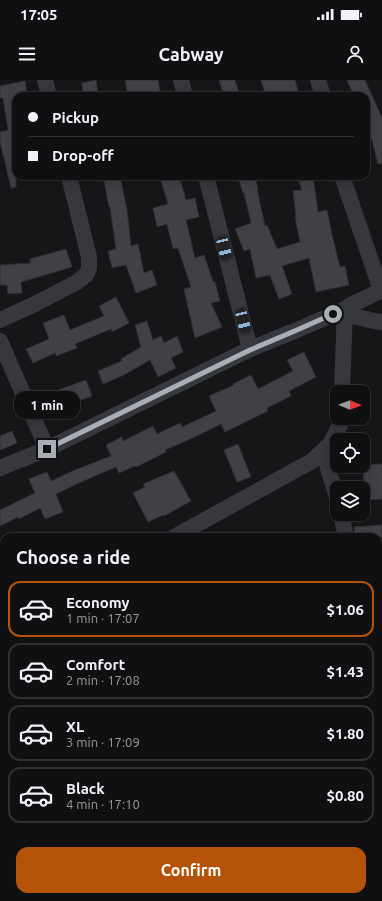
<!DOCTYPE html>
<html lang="en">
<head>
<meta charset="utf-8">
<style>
  :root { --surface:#101012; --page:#1e1e20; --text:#f1f3f6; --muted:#9c9d9f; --line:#303032; --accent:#b45309 }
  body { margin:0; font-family:Ubuntu,sans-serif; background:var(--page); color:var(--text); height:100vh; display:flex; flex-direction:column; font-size:15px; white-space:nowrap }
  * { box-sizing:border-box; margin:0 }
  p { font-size:13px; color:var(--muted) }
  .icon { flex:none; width:22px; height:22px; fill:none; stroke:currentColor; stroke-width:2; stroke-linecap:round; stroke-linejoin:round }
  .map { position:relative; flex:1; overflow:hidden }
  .drawer { position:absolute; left:0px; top:453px; width:382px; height:368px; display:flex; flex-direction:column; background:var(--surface); border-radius:12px 12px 0 0; box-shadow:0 2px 10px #0003,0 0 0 1px var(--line) }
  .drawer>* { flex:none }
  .guide { position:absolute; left:12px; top:12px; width:358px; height:88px; border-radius:12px; box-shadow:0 2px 10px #0003,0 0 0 1px var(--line); display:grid; align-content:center; height:88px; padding:0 16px; background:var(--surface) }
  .needle { width:26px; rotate:91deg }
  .fabs { position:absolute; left:330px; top:305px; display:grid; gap:8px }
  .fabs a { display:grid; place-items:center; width:40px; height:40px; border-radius:8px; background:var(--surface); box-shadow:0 2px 10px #0003,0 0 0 1px var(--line); font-size:20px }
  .end { position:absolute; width:18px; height:18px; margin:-9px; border:5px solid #a8adb8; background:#111; box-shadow:0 0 0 2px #111 }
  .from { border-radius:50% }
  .bubble { position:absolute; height:28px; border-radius:12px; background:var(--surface); box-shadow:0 2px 10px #0003,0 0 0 1px var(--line); font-size:13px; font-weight:700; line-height:28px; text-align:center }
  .car { position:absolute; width:12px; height:24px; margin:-12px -6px; border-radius:5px; box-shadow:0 0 3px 1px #0007; background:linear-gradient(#222 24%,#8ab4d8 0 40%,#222 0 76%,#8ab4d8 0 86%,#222 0) }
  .guide b { display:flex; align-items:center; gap:14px; height:38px; font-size:15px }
  .guide b+b { border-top:1px solid var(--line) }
  .guide i { width:10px; height:10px; background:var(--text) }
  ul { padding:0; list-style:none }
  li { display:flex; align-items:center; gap:12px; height:56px; margin:0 8px 6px; padding:0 8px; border:2px solid var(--line); border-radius:12px }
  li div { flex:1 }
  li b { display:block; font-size:15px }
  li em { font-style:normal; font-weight:700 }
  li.selected { border-color:var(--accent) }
  li>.icon { width:36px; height:36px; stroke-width:1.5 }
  h2 { padding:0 16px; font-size:18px; line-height:48px }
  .action { display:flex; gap:8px; margin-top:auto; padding:8px 16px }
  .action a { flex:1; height:46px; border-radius:12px; background:var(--accent); color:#fff; font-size:16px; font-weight:700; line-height:46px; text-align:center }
  .status { display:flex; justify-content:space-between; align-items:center; height:28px; padding:0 20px; background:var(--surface); direction:ltr }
  .status svg { height:11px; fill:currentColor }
  header { display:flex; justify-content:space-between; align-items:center; height:52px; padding:0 16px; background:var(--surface); font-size:18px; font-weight:700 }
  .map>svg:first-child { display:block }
</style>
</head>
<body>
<div class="status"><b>17:05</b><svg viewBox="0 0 49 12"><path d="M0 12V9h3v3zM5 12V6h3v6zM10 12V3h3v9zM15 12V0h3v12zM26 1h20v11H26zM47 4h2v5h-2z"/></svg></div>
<header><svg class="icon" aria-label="menu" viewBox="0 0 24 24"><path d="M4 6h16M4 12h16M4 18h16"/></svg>Cabway<svg class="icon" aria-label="person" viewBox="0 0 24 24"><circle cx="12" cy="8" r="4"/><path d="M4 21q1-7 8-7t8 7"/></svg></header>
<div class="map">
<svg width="382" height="821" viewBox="0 0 382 821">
  <rect width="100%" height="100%" fill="#161618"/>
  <g fill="#404145" stroke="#303034">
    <path d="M96,0L98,14L83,16L82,3Z"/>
    <path d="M125,0H158L161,16H128Z"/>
    <path d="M219,0H235L240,16H224Z"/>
    <path d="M261,0H295L298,11L280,16H266Z"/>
    <path d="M347,0H365L382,38V83L378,84L370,53L366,55V16H354Z"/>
    <path d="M25,1L27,13L16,15V107L11,108L0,61V52L8,50L3,18H0V6Z"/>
    <path d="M103,96H120L127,130L131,166L138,164L144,193L152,190L157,205L136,213L126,185L112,188L108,171L116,169L110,127H109Z"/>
    <path d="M175,96H179L186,120L195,118L199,137L186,140L195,178L204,175L213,202H215L220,221L211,223L222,247L195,258L184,209L191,207L178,168L173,169L167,144L157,147L153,128L168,124L161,101Z"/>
    <path d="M238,96H255L258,109H257L265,146L267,145L277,169L300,162L295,137H296L293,111L302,110L297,96H313L318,132L327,130L333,159L340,187L345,186L349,205L316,212L309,178L282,186L292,214L279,219L270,195L256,198L250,169L244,171L235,149L251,143L244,113H243Z"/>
    <path d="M66,169L72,187L21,202L22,213L8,214L7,205H0V185L31,183L30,179Z"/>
    <path d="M116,217L129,243L112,252L111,249L75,264L77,268L56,276L55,273L33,283L26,269L49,259L43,243L64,235L70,250L104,236L99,226Z"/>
    <path d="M147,241L153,260L161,256L164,263L177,256L183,272L171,278L176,288L158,297L150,280L124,295L103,304L98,291L122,281L121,279L141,267L135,245Z"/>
    <path d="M304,272L316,297L289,311L291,316L267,328L268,331L225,352L221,344L197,356L165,370L166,372L136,387L135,386L119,393L116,387L81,402L56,414L63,432L45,439L40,428L19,439L18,437L0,446V430L35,413L29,399L47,392L51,401L75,390L111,376L106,365L122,357L123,361L153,346L157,354L180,343L182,347L216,331L209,316L234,305L233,304L251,295L258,309L293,291L287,280Z"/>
    <path d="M86,300L92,316L53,330L47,314Z"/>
    <path d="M12,351L17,363L0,370V356Z"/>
    <path d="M238,364L251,397L237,402L224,370Z"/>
    <path d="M382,384V419L364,420L363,385Z"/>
    <path d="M174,391L191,421L164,436L163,435L148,442L133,413L145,407L143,404Z"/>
    <path d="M382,445V457H355L354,447Z"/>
  </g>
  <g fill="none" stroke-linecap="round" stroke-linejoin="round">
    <path stroke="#3d3f44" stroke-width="2.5" stroke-dasharray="2 3" stroke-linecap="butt" d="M21,817L23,821"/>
    <g stroke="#37383d" stroke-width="16">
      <path d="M45,0L49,16"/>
      <path d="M181,0L185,16"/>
      <path d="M318,0L323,16"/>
      <path d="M206,96L250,269"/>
      <path d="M342,96L381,210"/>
      <path d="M345,234L374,241L382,242"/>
      <path d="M0,240L35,224L77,202L86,195L89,188V177L69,96"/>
      <path d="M0,261L47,369"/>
      <path d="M342,312L345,229"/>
      <path d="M323,371L337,418"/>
      <path d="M0,388L47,369L250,269L297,250L345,229L351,225L382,210"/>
      <path d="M341,434L346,457"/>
      <path d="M174,457L312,381L330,364L340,345L342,338"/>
      <path d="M0,547L4,545"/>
      <path d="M0,593L2,603L4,625"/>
      <path d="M378,699L382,702"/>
      <path d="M378,737L382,736"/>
      <path d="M0,754H4"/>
    </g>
  </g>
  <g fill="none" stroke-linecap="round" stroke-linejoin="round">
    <path stroke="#a8adb8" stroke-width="5" d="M47,369L250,270L297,250L333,234"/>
  </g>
</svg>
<div class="fabs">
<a><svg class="needle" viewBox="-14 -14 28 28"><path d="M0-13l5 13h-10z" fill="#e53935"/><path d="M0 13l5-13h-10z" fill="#9c9d9f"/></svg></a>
<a><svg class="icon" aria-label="locate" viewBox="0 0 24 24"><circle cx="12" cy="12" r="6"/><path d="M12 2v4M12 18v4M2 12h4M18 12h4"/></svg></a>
<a><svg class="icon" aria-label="layers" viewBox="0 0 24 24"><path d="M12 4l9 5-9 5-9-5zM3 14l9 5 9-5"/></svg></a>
</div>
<i class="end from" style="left:333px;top:234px"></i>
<i class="end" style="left:47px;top:369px"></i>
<div class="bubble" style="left:14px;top:311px;width:66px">1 min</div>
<i class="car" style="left:224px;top:168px;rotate:166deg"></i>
<i class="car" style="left:243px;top:241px;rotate:166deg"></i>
<div class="guide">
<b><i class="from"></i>Pickup</b>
<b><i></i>Drop-off</b>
</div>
<section class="drawer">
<h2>Choose a ride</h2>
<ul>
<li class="selected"><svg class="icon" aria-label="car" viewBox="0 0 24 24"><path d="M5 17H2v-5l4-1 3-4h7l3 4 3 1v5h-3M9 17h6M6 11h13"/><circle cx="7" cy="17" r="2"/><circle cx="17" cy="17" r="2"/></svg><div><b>Economy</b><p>1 min · 17:07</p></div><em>$1.06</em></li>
<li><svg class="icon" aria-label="car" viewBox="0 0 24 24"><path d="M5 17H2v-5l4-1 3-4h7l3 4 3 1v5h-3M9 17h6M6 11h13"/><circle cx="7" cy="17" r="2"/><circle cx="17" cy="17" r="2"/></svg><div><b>Comfort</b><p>2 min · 17:08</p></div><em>$1.43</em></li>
<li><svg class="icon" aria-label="car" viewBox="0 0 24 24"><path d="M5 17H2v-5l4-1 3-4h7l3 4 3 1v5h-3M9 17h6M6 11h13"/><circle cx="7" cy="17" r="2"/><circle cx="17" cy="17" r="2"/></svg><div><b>XL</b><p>3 min · 17:09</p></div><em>$1.80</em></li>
<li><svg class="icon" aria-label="car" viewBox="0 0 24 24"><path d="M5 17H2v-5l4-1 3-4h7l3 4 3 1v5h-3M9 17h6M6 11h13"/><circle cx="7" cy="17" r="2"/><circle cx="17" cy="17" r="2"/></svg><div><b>Black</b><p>4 min · 17:10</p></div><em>$0.80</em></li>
</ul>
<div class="action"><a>Confirm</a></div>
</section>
</div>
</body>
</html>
